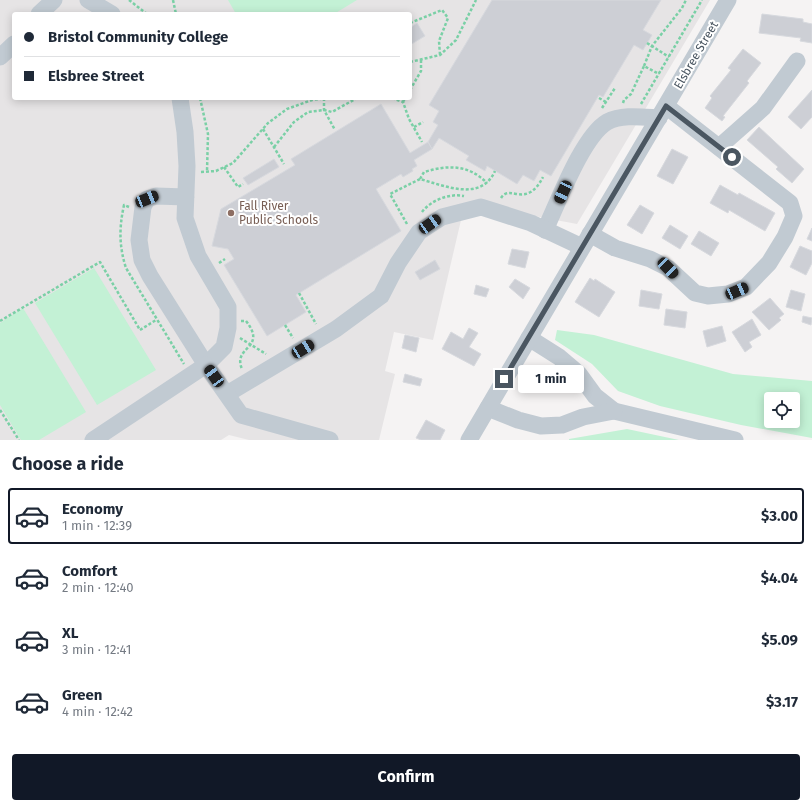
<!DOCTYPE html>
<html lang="en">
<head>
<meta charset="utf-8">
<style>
  :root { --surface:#fff; --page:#f6f6f7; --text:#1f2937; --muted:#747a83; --line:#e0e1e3; --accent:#111827 }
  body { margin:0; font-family:"Fira Sans",sans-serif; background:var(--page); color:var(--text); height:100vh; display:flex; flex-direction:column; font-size:15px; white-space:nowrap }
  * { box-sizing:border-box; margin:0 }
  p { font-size:13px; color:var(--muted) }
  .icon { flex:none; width:22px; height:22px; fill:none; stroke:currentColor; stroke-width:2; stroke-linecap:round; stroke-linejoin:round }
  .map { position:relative; height:440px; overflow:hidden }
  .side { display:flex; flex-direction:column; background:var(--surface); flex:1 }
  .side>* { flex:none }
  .guide { position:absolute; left:12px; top:12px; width:400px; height:88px; border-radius:4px; box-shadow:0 2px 10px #0003; display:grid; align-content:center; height:88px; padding:0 12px; background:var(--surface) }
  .buttons { position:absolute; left:764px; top:392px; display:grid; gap:8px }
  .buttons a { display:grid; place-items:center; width:36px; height:36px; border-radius:4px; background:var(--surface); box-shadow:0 2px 10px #0003; font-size:20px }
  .end { position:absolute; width:18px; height:18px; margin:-9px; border:5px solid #4a5661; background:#fff; box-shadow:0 0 0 2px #fff }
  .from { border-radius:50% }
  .bubble { position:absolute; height:28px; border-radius:4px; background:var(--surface); box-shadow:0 2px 10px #0003; font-size:13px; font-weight:700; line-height:28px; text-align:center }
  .car { position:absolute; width:12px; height:24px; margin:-12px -6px; border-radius:5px; box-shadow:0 0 3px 1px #0007; background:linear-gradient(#222 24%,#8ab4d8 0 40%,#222 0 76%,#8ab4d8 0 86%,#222 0) }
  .guide b { display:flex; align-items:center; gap:14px; height:38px; font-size:15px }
  .guide b+b { border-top:1px solid var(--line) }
  .guide i { width:10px; height:10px; background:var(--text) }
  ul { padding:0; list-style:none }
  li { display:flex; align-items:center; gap:12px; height:56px; margin:0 8px 6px; padding:0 4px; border:2px solid transparent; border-radius:4px }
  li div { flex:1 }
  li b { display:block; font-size:15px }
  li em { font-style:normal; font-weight:700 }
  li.current { border-color:var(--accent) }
  li>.icon { width:36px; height:36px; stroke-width:1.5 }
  h2 { padding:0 12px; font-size:18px; line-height:48px }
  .primary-button { display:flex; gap:8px; margin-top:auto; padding:8px 12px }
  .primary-button a { flex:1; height:46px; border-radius:4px; background:var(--accent); color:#fff; font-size:16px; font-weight:700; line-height:46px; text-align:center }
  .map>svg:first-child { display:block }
</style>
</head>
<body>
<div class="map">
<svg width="812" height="440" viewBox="0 0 812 440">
  <rect width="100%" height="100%" fill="#f5f3f3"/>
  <path fill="#e6e4e5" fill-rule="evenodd" d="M0,0H710L577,224L465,203L433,340L394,332L385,371L395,374L379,440H249L229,435L221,440H0ZM14,14H410V98H14Z"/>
  <g fill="#c3f1d5" fill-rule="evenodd">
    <path d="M228,0H357L334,14H236Z"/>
    <path d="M94,268L156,370L97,405L35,303Z"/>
    <path d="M23,308L86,412L39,440H21L0,405V323Z"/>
    <path d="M557,330L594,335L733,374L812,381V438L741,425L660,406L618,391L592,364L555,340ZM771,399H793V421H771Z"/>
    <path d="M627,429L679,440H569V439Z"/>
  </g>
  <g fill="#cdcfd5" stroke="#d7d9de">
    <path d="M492,0H661L643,30L652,35L643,50L634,45L603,97L599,95L551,176L540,170L534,181L523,175L517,184L487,166L485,171L466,160L469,156L439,138L432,149L428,142L438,125L433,122L439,111L429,105Z"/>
    <path d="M762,14L803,19V22L812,24V43L800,41L801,38L759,33Z"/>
    <path d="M417,23L425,36L410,45V28Z"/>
    <path d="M743,49L761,63L747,81L749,83L723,116L725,117L722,121L705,108L712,98L710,96L731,70L728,68Z"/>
    <path d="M812,90V117L801,129L788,117Z"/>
    <path d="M381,104L410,153L428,142L432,149L414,160L417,166L412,169L413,171L403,177L401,174L376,189L401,231L296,295L306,312L267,336L224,265L234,259L228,249L212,246L221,209L295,165L291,159Z"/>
    <path d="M759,127L804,169L792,183L776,169L778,167L747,140Z"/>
    <path d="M672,149L688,157L673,184L657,176Z"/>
    <path d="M274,159L279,167L248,185L243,178Z"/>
    <path d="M720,185L738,195L739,193L775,213L765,231L729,210L728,213L710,203Z"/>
    <path d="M640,205L654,213L642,234L627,225Z"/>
    <path d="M670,225L688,236L680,249L662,238Z"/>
    <path d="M812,228V241L807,239Z"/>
    <path d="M699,231L719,243L711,256L691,244Z"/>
    <path d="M800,246L812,251V263L806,275L790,267Z"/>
    <path d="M512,249L529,252L525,268L508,264Z"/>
    <path d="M435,260L440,269L420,280L415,272Z"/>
    <path d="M590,278L594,281L595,279L615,292L599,317L575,302Z"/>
    <path d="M515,279L530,288L523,299L509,287Z"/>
    <path d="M476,285L489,289L486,297L474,294Z"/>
    <path d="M641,290L662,294L659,309L639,306Z"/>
    <path d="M791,290L805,294L801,311L786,307Z"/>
    <path d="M770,298L784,314L779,318L781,320L769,330L752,312Z"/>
    <path d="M666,309L687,312L685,328L664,325Z"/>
    <path d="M803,316L812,318L811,325L802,322Z"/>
    <path d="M752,319L761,335L749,342L752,347L745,352L732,332Z"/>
    <path d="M722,326L726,341L707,347L703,331Z"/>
    <path d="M469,328L478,333L469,347L481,354L474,366L442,349L451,332L463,339Z"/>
    <path d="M405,335L419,338L416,352L402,348Z"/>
    <path d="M405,374L422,379L420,386L403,382Z"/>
    <path d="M426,420L445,430L440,440H421L416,438Z"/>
  </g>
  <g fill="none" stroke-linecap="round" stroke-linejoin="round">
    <g stroke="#7ad0a6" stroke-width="2.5" stroke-dasharray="3 2" stroke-linecap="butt">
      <path d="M129,0L147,14"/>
      <path d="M173,0L176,14"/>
      <path d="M410,23L442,10L448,18L439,41L440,55"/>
      <path d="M647,43L669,57"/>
      <path d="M410,62L440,55L456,40L476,0"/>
      <path d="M644,66L652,46L682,8L686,0"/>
      <path d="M410,90L421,71V60"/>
      <path d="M200,98L208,134L207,172"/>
      <path d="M324,98V110L335,130"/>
      <path d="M392,98L403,102L409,119L422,142"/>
      <path d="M599,98L606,102"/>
      <path d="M403,102L405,98"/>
      <path d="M623,103L624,100L631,94L644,66L659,74"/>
      <path d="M641,104L702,0"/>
      <path d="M602,108L615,88"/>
      <path d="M414,127L423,122"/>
      <path d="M263,129L284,164"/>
      <path d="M274,147L294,122L308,112L324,110L332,112L357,98"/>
      <path d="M224,167L238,187L243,184"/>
      <path d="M201,172L216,171L233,163L268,123L287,109L312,100L327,98"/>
      <path d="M420,179L424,172C448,165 468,164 487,183"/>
      <path d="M501,198C510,183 526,210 543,177"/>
      <path d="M129,207L124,205C119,228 119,246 126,268L184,364"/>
      <path d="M422,212C431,200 450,193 464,196"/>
      <path d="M407,224L390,194L420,179C445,186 481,202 495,171"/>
      <path d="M219,263L225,259"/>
      <path d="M299,293L316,324"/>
      <path d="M0,321L100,262L140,330L156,320"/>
      <path d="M241,321H246C268,349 232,346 242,369"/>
      <path d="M285,325L293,338"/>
      <path d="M240,338L266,354"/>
      <path d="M0,410L19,440"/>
    </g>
    <g stroke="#c1cad2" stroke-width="17">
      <path d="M88,0L112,14"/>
      <path d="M39,14L54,0"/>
      <path d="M0,57L14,44"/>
      <path d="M180,98L185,132L187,166L185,218L198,256L228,307V328L224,347L206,365L150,276L142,260L139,240L143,207L147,199L156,196L186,197"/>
      <path d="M719,147L763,108L797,61"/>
      <path d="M545,230C558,203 582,137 607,122C622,114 642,117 659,118"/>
      <path d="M590,234L615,248L650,259L668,268L695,293L708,296L728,294L746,287L769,263L785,237L794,216L790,203L666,106"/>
      <path d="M529,338L559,357L579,374L595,396L614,411L735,440"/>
      <path d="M227,394L336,329L381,296L398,263L419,232L442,217L481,207L531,223L582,247"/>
      <path d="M488,408L518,420L541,426L562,425L583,417L614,411"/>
      <path d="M93,440L206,365L241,415L330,440"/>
      <path d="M469,440L728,0"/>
    </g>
  </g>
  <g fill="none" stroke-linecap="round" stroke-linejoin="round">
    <path stroke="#4a5661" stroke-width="5" d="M504,379L666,106L732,157"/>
  </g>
  <circle fill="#8d6e63" stroke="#fff" stroke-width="1.5" cx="231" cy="213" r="4"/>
  <g text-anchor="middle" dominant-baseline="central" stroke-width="4" stroke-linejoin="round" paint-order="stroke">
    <g font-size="12" fill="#4a5661" stroke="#fff">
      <text transform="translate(696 55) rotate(-60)">Elsbree Street</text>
    </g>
    <g font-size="12" fill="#785e54" stroke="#fff" text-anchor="start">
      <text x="239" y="206">Fall River<tspan x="239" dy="14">Public Schools</tspan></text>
    </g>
  </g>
</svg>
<div class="buttons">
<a><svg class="icon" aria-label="locate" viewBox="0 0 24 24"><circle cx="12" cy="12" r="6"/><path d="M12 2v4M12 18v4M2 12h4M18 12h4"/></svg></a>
</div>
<i class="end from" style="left:732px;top:157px"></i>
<i class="end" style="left:504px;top:379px"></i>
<div class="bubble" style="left:518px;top:365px;width:66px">1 min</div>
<i class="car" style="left:563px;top:192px;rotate:205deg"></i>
<i class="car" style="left:147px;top:199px;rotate:68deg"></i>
<i class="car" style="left:430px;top:224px;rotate:56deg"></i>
<i class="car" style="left:668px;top:268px;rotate:136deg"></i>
<i class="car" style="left:737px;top:291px;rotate:67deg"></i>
<i class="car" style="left:303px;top:349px;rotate:59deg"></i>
<i class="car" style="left:214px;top:376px;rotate:324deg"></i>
<div class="guide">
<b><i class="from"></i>Bristol Community College</b>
<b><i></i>Elsbree Street</b>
</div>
</div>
<section class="side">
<h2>Choose a ride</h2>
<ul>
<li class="current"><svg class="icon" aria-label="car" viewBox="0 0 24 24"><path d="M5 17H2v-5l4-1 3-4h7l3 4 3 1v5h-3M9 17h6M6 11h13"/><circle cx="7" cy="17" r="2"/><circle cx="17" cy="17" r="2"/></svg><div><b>Economy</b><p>1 min · 12:39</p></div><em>$3.00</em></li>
<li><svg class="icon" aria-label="car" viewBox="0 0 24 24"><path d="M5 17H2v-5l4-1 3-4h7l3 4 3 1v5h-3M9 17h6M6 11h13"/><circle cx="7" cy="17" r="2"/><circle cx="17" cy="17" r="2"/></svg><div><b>Comfort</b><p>2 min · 12:40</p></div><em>$4.04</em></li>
<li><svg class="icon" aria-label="car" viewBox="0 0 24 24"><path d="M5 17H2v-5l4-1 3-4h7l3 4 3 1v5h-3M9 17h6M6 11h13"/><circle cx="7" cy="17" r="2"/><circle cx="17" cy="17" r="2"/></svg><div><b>XL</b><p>3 min · 12:41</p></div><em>$5.09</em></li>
<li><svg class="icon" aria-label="car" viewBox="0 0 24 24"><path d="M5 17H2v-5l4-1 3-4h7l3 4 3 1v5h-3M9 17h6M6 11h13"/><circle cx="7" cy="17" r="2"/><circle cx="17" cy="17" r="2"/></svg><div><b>Green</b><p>4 min · 12:42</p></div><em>$3.17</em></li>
</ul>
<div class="primary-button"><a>Confirm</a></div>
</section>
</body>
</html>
